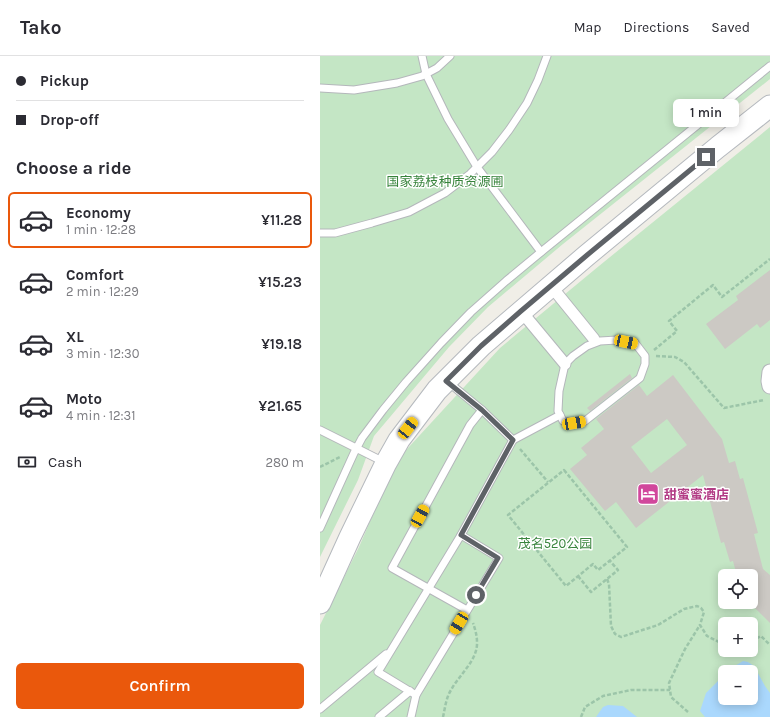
<!DOCTYPE html>
<html lang="en">
<head>
<meta charset="utf-8">
<style>
  :root { --surface:#fff; --page:#f7f7f7; --text:#2b2b33; --muted:#7c7c81; --line:#e1e1e2; --accent:#ea580c }
  body { margin:0; font-family:Karla,"Noto Sans SC",sans-serif; background:var(--page); color:var(--text); height:100vh; display:flex; flex-direction:column; font-size:15px; white-space:nowrap }
  * { box-sizing:border-box; margin:0 }
  p { font-size:13px; color:var(--muted) }
  .icon { flex:none; width:22px; height:22px; fill:none; stroke:currentColor; stroke-width:2; stroke-linecap:round; stroke-linejoin:round }
  .map { position:relative; flex:1; overflow:hidden }
  .details { display:flex; flex-direction:column; background:var(--surface); width:320px }
  .details>* { flex:none }
  .hud { display:grid; align-content:center; height:88px; padding:0 16px; background:var(--surface) }
  .fabs { position:absolute; left:398px; top:513px; display:grid; gap:8px }
  .fabs a { display:grid; place-items:center; width:40px; height:40px; border-radius:6px; background:var(--surface); box-shadow:0 2px 10px #0003; font-size:20px }
  .end { position:absolute; width:18px; height:18px; margin:-9px; border:5px solid #5e6267; background:#fff; box-shadow:0 0 0 2px #fff }
  .from { border-radius:50% }
  .bubble { position:absolute; height:28px; border-radius:6px; background:var(--surface); box-shadow:0 2px 10px #0003; font-size:13px; font-weight:600; line-height:28px; text-align:center }
  .car { position:absolute; width:12px; height:24px; margin:-12px -6px; border-radius:5px; box-shadow:0 0 3px 1px #0007; background:linear-gradient(#f5c518 24%,#345 0 40%,#f5c518 0 76%,#345 0 86%,#f5c518 0) }
  .hud b { display:flex; align-items:center; gap:14px; height:38px; font-size:15px }
  .hud b+b { border-top:1px solid var(--line) }
  .hud i { width:10px; height:10px; background:var(--text) }
  ul { padding:0; list-style:none }
  li { display:flex; align-items:center; gap:12px; height:56px; margin:0 8px 6px; padding:0 8px; border:2px solid transparent; border-radius:6px }
  li div { flex:1 }
  li b { display:block; font-size:15px }
  li em { font-style:normal; font-weight:600 }
  li.on { border-color:var(--accent) }
  li>.icon { width:36px; height:36px; stroke-width:1.5 }
  h2 { padding:0 16px; font-size:18px; line-height:48px }
  .pay { display:flex; align-items:center; gap:10px; height:44px; padding:0 16px; font-size:15px }
  .pay p { margin-inline-start:auto }
  .primary-button { display:flex; gap:8px; margin-top:auto; padding:8px 16px }
  .primary-button a { flex:1; height:46px; border-radius:6px; background:var(--accent); color:#fff; font-size:16px; font-weight:600; line-height:46px; text-align:center }
  header { display:flex; align-items:center; gap:24px; box-sizing:border-box; height:56px; padding:0 20px; background:var(--surface); border-bottom:1px solid var(--line) }
  header strong { font-size:19px }
  nav { display:flex; gap:22px; margin-inline-start:auto; font-size:14px }
  main { display:flex; flex:1; min-height:0 }
  .map>svg:first-child { display:block }
</style>
</head>
<body>
<header>
<strong>Tako</strong>
<nav><a>Map</a><a>Directions</a><a>Saved</a></nav>
</header>
<main>
<section class="details">
<div class="hud">
<b><i class="from"></i>Pickup</b>
<b><i></i>Drop-off</b>
</div>
<h2>Choose a ride</h2>
<ul>
<li class="on"><svg class="icon" aria-label="car" viewBox="0 0 24 24"><path d="M5 17H2v-5l4-1 3-4h7l3 4 3 1v5h-3M9 17h6M6 11h13"/><circle cx="7" cy="17" r="2"/><circle cx="17" cy="17" r="2"/></svg><div><b>Economy</b><p>1 min · 12:28</p></div><em>¥11.28</em></li>
<li><svg class="icon" aria-label="car" viewBox="0 0 24 24"><path d="M5 17H2v-5l4-1 3-4h7l3 4 3 1v5h-3M9 17h6M6 11h13"/><circle cx="7" cy="17" r="2"/><circle cx="17" cy="17" r="2"/></svg><div><b>Comfort</b><p>2 min · 12:29</p></div><em>¥15.23</em></li>
<li><svg class="icon" aria-label="car" viewBox="0 0 24 24"><path d="M5 17H2v-5l4-1 3-4h7l3 4 3 1v5h-3M9 17h6M6 11h13"/><circle cx="7" cy="17" r="2"/><circle cx="17" cy="17" r="2"/></svg><div><b>XL</b><p>3 min · 12:30</p></div><em>¥19.18</em></li>
<li><svg class="icon" aria-label="car" viewBox="0 0 24 24"><path d="M5 17H2v-5l4-1 3-4h7l3 4 3 1v5h-3M9 17h6M6 11h13"/><circle cx="7" cy="17" r="2"/><circle cx="17" cy="17" r="2"/></svg><div><b>Moto</b><p>4 min · 12:31</p></div><em>¥21.65</em></li>
</ul>
<div class="pay"><svg class="icon" aria-label="cash" viewBox="0 0 24 24"><path d="M3 7h18v10H3z"/><circle cx="12" cy="12" r="2"/></svg>Cash<p>280 m</p></div>
<div class="primary-button"><a>Confirm</a></div>
</section>
<div class="map">
<svg width="450" height="661" viewBox="0 0 450 661">
  <rect width="100%" height="100%" fill="#f0eee7"/>
  <g fill="#c4e6c5" fill-rule="evenodd">
    <path d="M0,0H450V23L243,188L168,251L129,291L54,380L38,424L0,501Z"/>
    <path d="M450,71V661H0V569L39,491L76,405L180,292L279,210ZM405,520H431V546H405ZM405,568H431V594H405ZM405,616H431V642H405Z"/>
  </g>
  <g fill="#aad8fd">
    <path d="M423,605L428,606L434,610L445,630L450,637V661H385L380,655L386,637L405,618V642H431V616H407L410,613Z"/>
    <path d="M288,649L303,650L317,661H276L283,651Z"/>
  </g>
  <g fill="#ccc9c4" fill-rule="evenodd">
    <path d="M450,214V264L440,272L437,268L405,293L386,268L418,244L416,240Z"/>
    <path d="M310,318L312,322L270,355L267,352Z"/>
    <path d="M353,319L402,383L409,407L415,405L420,423L423,422L438,477L434,478L443,513L450,519V567L431,548V520H417L413,505L410,506L404,486L401,487L383,419L316,472L296,446L285,455L250,413L267,399L261,392L284,373L276,363L319,329L327,340ZM347,363L367,389L331,417L311,391Z"/>
  </g>
  <g fill="none" stroke-linecap="round" stroke-linejoin="round">
    <g stroke="#b4b7bb" stroke-width="9">
      <g id="service">
        <path d="M102,0L106,18L128,63L157,111L221,196"/>
        <path d="M0,32L34,34L77,27L102,20L117,12L130,0"/>
        <path d="M0,177H15L52,167L89,156L125,137L150,118L172,96L189,74L207,47L218,24L227,0"/>
        <path d="M297,284L315,287L325,300V308L320,322L265,365L254,367L243,365L238,355L239,335L245,308L253,300L267,290L280,285Z"/>
        <path d="M0,374L64,406"/>
        <path d="M193,384L240,359"/>
        <path d="M0,472L34,397L42,382L63,354L86,326L121,287L151,256L186,225L221,196L450,10"/>
        <path d="M147,554L72,512L150,369L162,354"/>
        <path d="M96,639L58,616L141,479L193,384L162,354L128,326"/>
        <path d="M0,653L66,598"/>
        <path d="M59,661L90,635"/>
        <path d="M91,661L96,639L179,502L141,479"/>
      </g>
    </g>
    <g stroke="#b4b7bb" stroke-width="13">
      <g id="pedestrian">
        <path d="M231,230L274,283"/>
        <path d="M201,255L245,308"/>
      </g>
    </g>
    <g stroke="#b4b7bb" stroke-width="17">
      <path id="minor" d="M450,316L449,325L450,330"/>
    </g>
    <g stroke="#b5b9be" stroke-width="23">
      <path id="secondary" d="M0,547L30,481L66,407L79,384L117,334L161,290L266,200L398,91L450,50"/>
    </g>
    <g stroke="#9cc5a9" stroke-width="2.5" stroke-dasharray="4 2" stroke-linecap="butt">
      <path d="M334,294L357,275L349,265L393,229L402,241L450,203"/>
      <path d="M336,300L355,301L364,306L404,352L444,344"/>
      <path d="M200,393L228,426"/>
      <path d="M0,411L20,401"/>
      <path d="M244,414L307,491L278,514L273,508L246,530L188,459Z"/>
      <path d="M258,520L271,536L298,514L290,505"/>
      <path d="M287,523L289,528L291,570L295,578L301,581L338,569L364,553L377,550L381,552L384,556L380,569L387,580L405,589"/>
      <path d="M431,585L441,580L450,589"/>
      <path d="M368,656L351,641L349,627L365,593L380,569"/>
      <path d="M123,661C125,652 126,642 131,634C139,619 158,604 157,586C157,579 155,573 153,567"/>
      <path d="M261,661L265,651L283,640L311,634H350"/>
    </g>
    <use href="#service" stroke="#fff" stroke-width="7"/>
    <use href="#pedestrian" stroke="#fff" stroke-width="11"/>
    <use href="#minor" stroke="#fff" stroke-width="15"/>
    <use href="#secondary" stroke="#fff" stroke-width="21"/>
  </g>
  <g fill="none" stroke-linecap="round" stroke-linejoin="round">
    <path stroke="#5e6267" stroke-width="5" d="M156,539L178,502L141,479L193,384L162,354L126,325L161,290L201,255L266,200L386,101"/>
  </g>
  <defs>
    <g id="hotel-square" transform="scale(1.15)"><rect x="-9" y="-9" width="18" height="18" rx="4" fill="#d1479c" stroke="#fff"/><path d="M-6-4.5h1.5V1H6V5H4.5V3h-9V5H-6ZM-4 0a1.8 1.8 0 1 1 3.6 0ZM.5 0V-2.5h3Q6-2.5 6 0Z" fill="#fff"/></g>
  </defs>
  <g fill-rule="evenodd">
    <use href="#hotel-square" x="328" y="438"/>
  </g>
  <g text-anchor="middle" dominant-baseline="central" stroke-width="3" stroke-linejoin="round" paint-order="stroke">
    <g font-size="13" fill="#38843c" stroke="#fff">
      <text x="125" y="125">国家荔枝种质资源圃</text>
      <text x="235" y="487">茂名520公园</text>
    </g>
    <g font-size="13" font-weight="bold" fill="#b23c85" stroke="#fff" text-anchor="start">
      <text x="344" y="438">甜蜜蜜酒店</text>
    </g>
  </g>
</svg>
<div class="fabs">
<a><svg class="icon" aria-label="locate" viewBox="0 0 24 24"><circle cx="12" cy="12" r="6"/><path d="M12 2v4M12 18v4M2 12h4M18 12h4"/></svg></a>
<a>+</a>
<a>−</a>
</div>
<i class="end from" style="left:156px;top:539px"></i>
<i class="end" style="left:386px;top:101px"></i>
<div class="bubble" style="left:353px;top:43px;width:66px">1 min</div>
<i class="car" style="left:306px;top:286px;rotate:102deg"></i>
<i class="car" style="left:254px;top:367px;rotate:80deg"></i>
<i class="car" style="left:88px;top:372px;rotate:38deg"></i>
<i class="car" style="left:100px;top:460px;rotate:29deg"></i>
<i class="car" style="left:139px;top:567px;rotate:211deg"></i>
</div>
</main>
</body>
</html>
